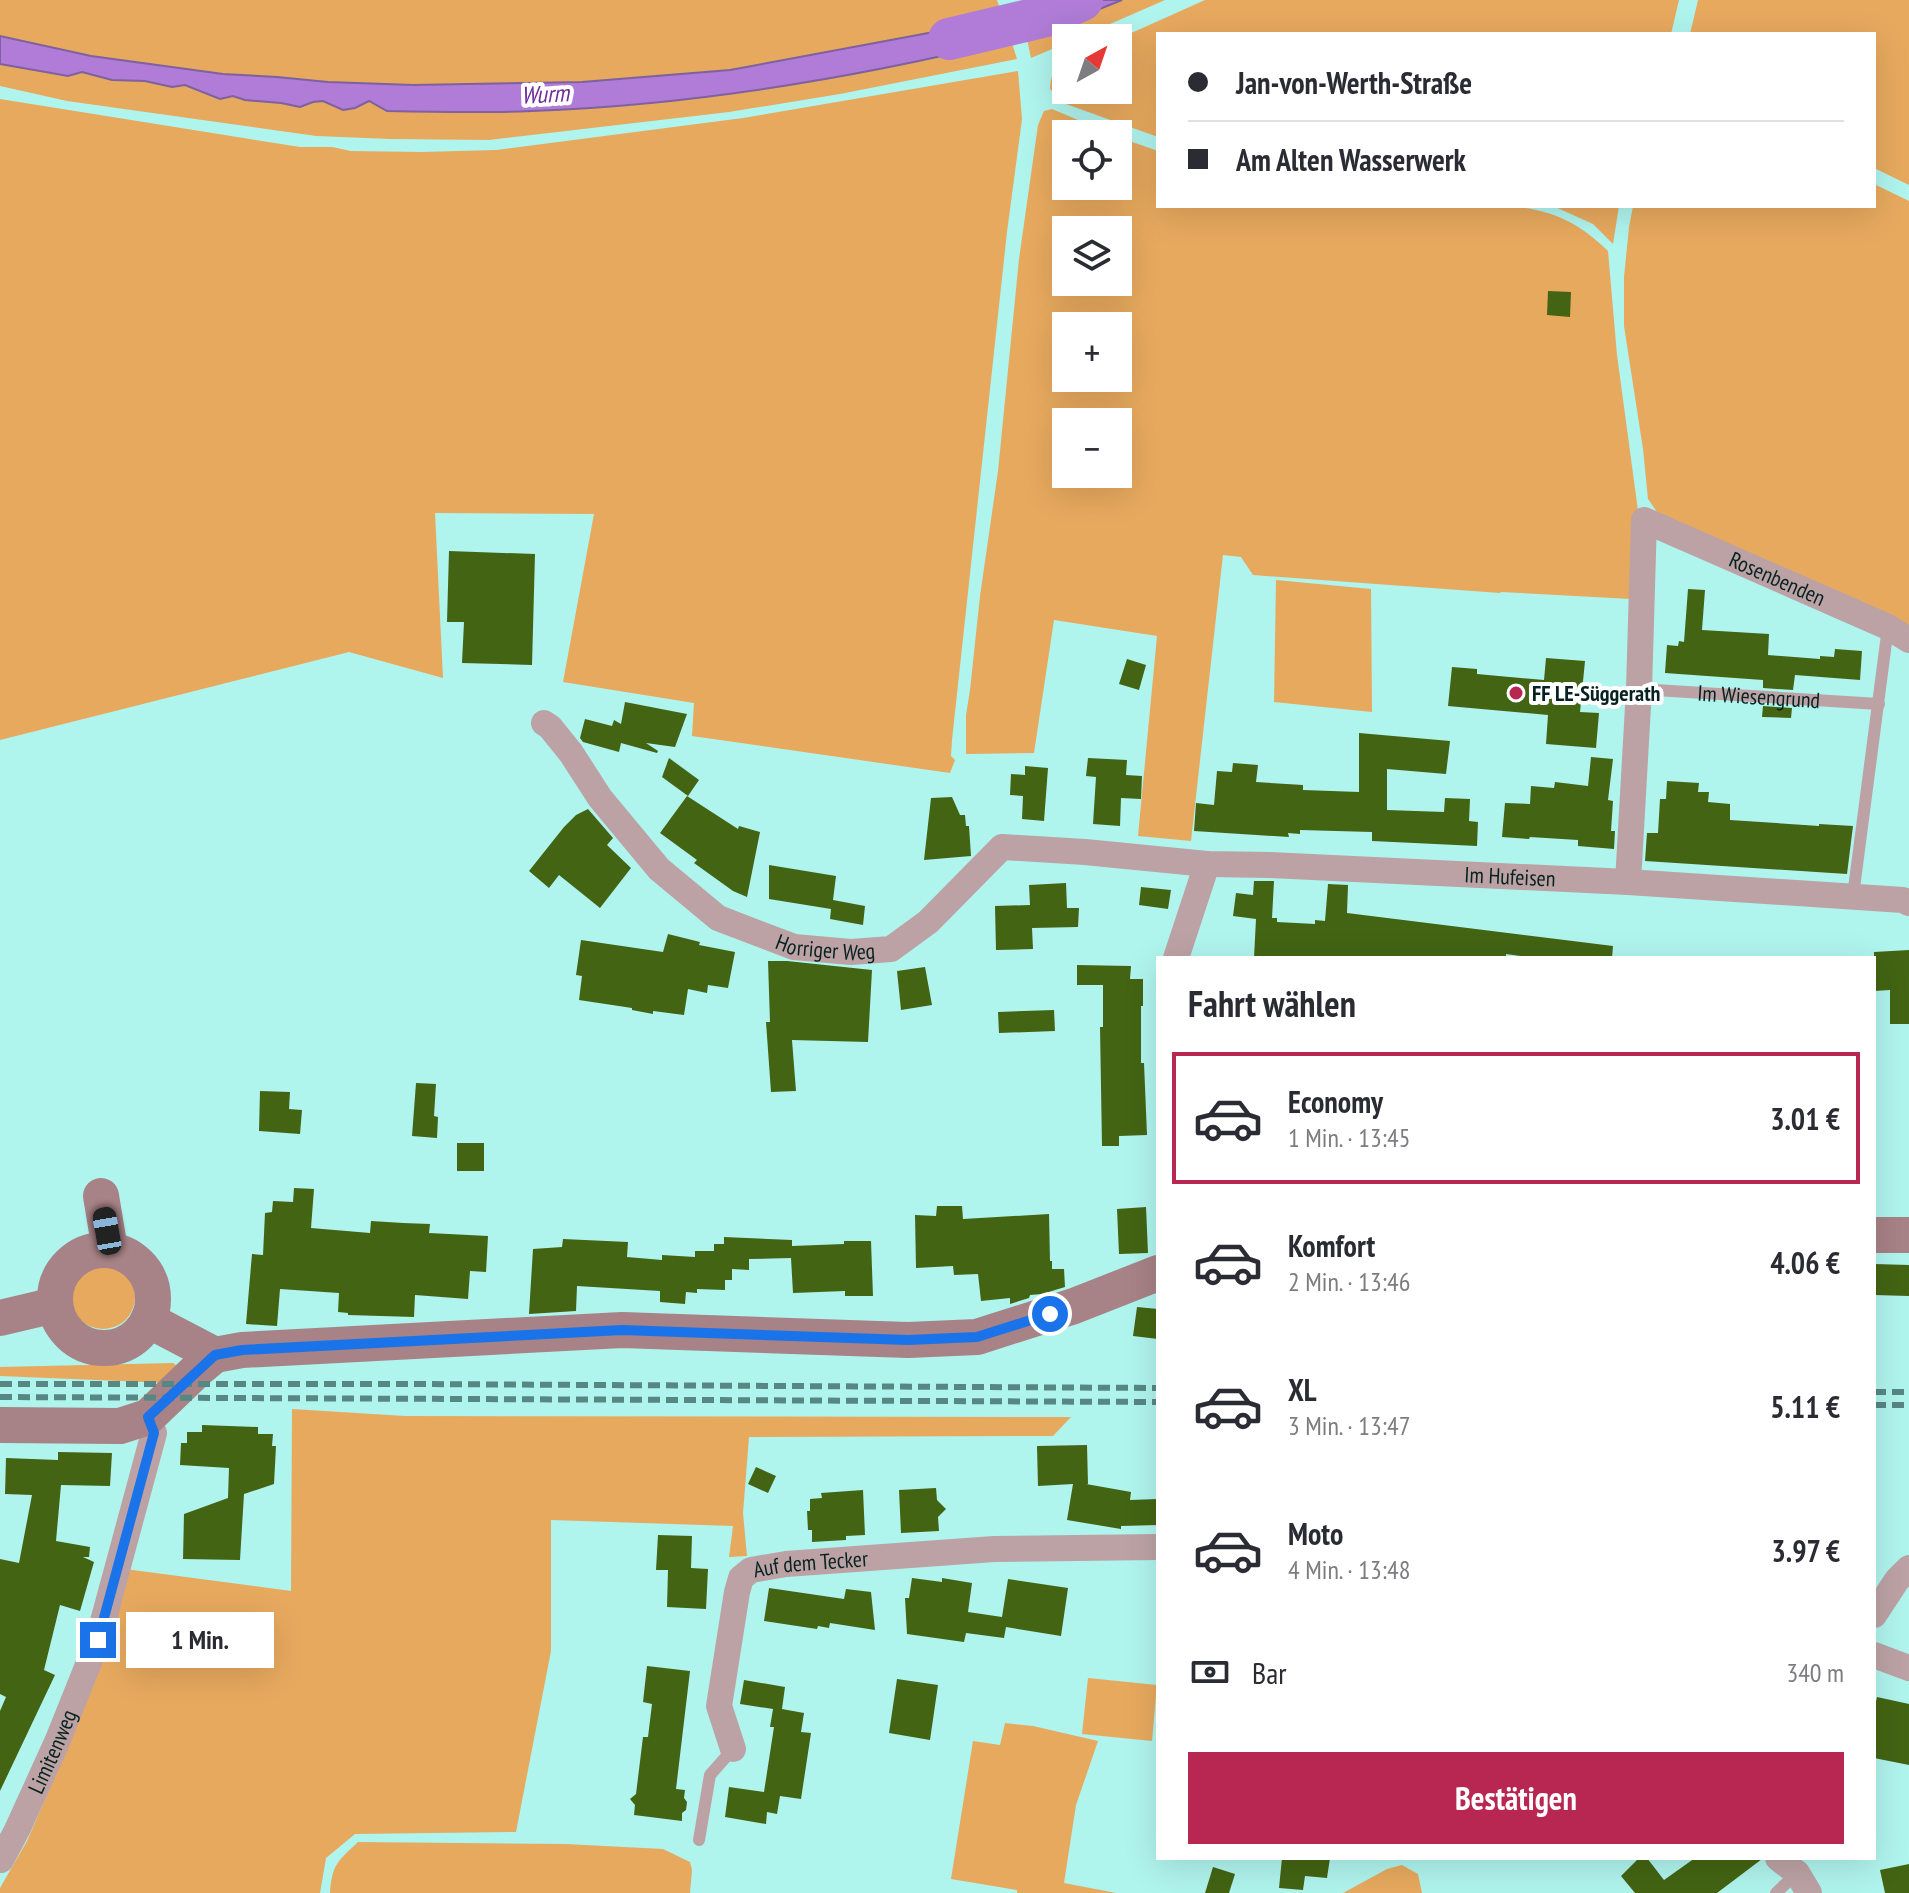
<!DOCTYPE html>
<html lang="de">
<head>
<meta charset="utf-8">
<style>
  :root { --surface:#fff; --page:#f7f7f7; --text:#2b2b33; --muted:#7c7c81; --line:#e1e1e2; --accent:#b72751 }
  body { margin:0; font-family:"PT Sans Narrow",sans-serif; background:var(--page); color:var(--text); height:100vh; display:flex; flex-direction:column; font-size:30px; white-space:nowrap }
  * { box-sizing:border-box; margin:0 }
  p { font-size:26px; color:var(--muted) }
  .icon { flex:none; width:44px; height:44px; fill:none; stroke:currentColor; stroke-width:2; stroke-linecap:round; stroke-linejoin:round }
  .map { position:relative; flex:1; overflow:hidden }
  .sheet { position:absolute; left:1156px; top:956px; width:720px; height:904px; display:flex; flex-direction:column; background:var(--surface); border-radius:0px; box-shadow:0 8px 32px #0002 }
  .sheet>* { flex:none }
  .hud { position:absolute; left:1156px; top:32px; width:720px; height:176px; border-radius:0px; box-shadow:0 8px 32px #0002; display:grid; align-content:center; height:176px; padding:0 32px; background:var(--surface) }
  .needle { width:52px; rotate:40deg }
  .fabs { position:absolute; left:1052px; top:24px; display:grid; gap:16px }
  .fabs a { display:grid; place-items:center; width:80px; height:80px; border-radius:0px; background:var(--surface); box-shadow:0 8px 32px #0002; font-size:40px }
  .end { position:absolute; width:36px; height:36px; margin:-18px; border:10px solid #1a73e8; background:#fff; box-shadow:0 0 0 4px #fff }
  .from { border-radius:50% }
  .bubble { position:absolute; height:56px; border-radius:0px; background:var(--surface); box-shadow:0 8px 32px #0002; font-size:26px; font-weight:800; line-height:56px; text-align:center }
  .car { position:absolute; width:24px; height:48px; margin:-24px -12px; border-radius:10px; box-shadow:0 0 6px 2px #0007; background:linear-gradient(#222 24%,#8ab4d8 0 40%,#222 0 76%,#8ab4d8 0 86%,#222 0) }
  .hud b { display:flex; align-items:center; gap:28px; height:76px; font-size:30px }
  .hud b+b { border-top:2px solid var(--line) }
  .hud i { width:20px; height:20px; background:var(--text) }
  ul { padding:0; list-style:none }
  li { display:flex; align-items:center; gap:24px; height:132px; margin:0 16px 12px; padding:0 16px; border:4px solid transparent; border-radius:0px }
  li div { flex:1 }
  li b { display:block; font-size:30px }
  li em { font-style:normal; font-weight:800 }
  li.on { border-color:var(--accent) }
  li>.icon { width:72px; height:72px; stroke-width:1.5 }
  h2 { padding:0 32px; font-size:36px; line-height:96px }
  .pay { display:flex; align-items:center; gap:20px; height:88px; padding:0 32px; font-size:30px }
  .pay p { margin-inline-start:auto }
  .cta { display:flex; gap:16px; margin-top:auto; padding:16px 32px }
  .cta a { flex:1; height:92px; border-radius:0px; background:var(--accent); color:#fff; font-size:32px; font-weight:800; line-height:92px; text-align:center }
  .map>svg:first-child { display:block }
</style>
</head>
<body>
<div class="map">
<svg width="1909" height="1893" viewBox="0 0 1909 1893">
  <rect width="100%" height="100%" fill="#b0f4ee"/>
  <g fill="#e7a95e" fill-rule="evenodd">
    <path d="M0,0H997L1002,15L966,26L730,70L582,82L413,85L328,82L277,77L223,74L91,56L0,36Z"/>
    <path d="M1122,0H1165L1078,38H1066V43L1031,58L1026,34L1062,24Z"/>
    <path d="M1205,0H1679L1671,34H1158V137L1063,103L1050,89C1051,76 1053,68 1066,62V90H1118V39Z"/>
    <path d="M1698,0H1909V185L1874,168V34H1690Z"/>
    <path d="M1011,40L1017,59L840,94L729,112L489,140L390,139L316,136L67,101L0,86V64L68,76L82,72L112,80L145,81L172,87L185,85L220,99L233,96L245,100L281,103L300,107L313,102L323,101L354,108L369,101L387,111H533L711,96L821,80L932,59Z"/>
    <path d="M1018,71L1022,119L1007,232L952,740L951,756L955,760L950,773L692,736L694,703L563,682L594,514L435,513L443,678L349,652L0,740V99L300,147H332L351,151L421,152L496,150L743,118Z"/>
    <path d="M1052,109L1111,134H1066V186H1118V137L1158,151V206H1511C1553,211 1577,221 1608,251L1617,355L1639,518L1631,599L1501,592L1500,593L1253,575L1241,557L1223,555L1191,841L1138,836L1157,636L1054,620L1034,753L966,754V715L970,690L980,596L998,471L1019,259L1038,125L1044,111ZM1066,230H1118V282H1066ZM1066,326H1118V378H1066ZM1066,422H1118V474H1066Z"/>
    <path d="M1874,184L1909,201V631L1662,519L1648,499L1643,449L1624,326V277L1629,227L1633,206H1874Z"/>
    <path d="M1553,206H1619L1613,244L1593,224Z"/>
    <path d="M1276,580L1371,589L1372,712L1274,702Z"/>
    <circle cx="103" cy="1297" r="32"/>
    <path d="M173,1363L181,1369L168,1383L0,1376V1367Z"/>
    <path d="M292,1409L405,1416L1071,1417L1053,1436L749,1437L743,1513L747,1556L729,1557L733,1526L551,1520V1651L516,1832L355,1834L326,1858L320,1893H0V1888L27,1841L66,1751L125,1569L291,1591Z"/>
    <path d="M1088,1678L1157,1685L1152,1741L1082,1734Z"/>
    <path d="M1005,1723L1033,1726L1098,1741L1076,1805L1064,1883L1116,1893H1017V1890L951,1879L973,1741L1000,1745Z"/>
    <path d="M358,1842L566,1844L663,1849L690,1862L692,1870L690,1893H330C332,1864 338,1861 358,1842Z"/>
    <path d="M1402,1865L1418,1874L1422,1893H1343L1387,1869Z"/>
  </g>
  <g fill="#b07cd7" stroke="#7d61a0" stroke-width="2">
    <path d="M1050,0H1122L1062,24L1026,34L1021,12Z"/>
    <path d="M1002,15L1011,40C855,78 693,105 532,111C484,113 435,112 387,111L369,101L355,108L343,110L323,101L313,102L300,107L281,103L245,100L233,96L220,99L185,85L172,87L145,81L112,80L82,72L68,76L0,64V36L91,56L223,74L277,77L328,82L413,85L582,82L730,70L966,26Z"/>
  </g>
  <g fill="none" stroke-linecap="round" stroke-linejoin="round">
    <path stroke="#b07cd7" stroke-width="42" d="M949,39L1046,16L1082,0"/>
  </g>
  <g fill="#436413">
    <path d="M1548,291L1571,292L1570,317L1547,315Z"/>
    <path d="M449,551L535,554L532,665L462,663L464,622H447Z"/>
    <path d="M1688,589L1705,590L1702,630L1769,634L1768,655L1820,659V656L1834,657L1835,649L1862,651L1860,680L1795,675L1793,690L1763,688V680L1665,673L1667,645L1678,646L1679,641L1684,642Z"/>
    <path d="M1546,658L1585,661L1580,712L1599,713L1596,748L1546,744L1548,715L1448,706L1452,667L1477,669V674L1544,680Z"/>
    <path d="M1127,659L1146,665L1139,690L1119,684Z"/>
    <path d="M625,702L687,714L675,747L646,743L658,751L657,753L621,743L619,752L583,742L580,738L585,719L612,726L614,720L621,724Z"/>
    <path d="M1763,706L1792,708L1791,718L1762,717Z"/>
    <path d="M1359,733L1450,741L1446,774L1387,769V810L1444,812L1445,798L1470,799L1469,821L1478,822L1477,846L1372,841V832L1300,830V834L1288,833L1289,837L1194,831L1196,803L1214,805L1217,771L1232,772L1233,763L1258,765L1256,782L1303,785V790L1359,792Z"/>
    <path d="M1591,757L1613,759L1608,800L1613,801L1611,831H1615L1614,849L1578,846V840L1530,837L1529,839L1502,837L1505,803L1530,804L1531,786L1554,788L1555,782L1588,786Z"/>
    <path d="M669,758L699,780L688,796L662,777Z"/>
    <path d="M1088,758L1127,760L1126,775L1142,776L1141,799L1121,798L1120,826L1093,824L1096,777L1086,776Z"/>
    <path d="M1025,766L1048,768L1044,821L1022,819L1023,796L1010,795L1011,774L1025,775Z"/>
    <path d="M1667,781L1699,783L1698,792H1709L1708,802L1730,804V820L1819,826V824L1853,826L1847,874L1645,861L1647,833H1658L1660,799H1666Z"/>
    <path d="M687,796L738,829L739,826L760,832L747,897L733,891L694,863L697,860L660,833Z"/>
    <path d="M952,797L960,815H965L966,826H969L971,856L924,860L931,798Z"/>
    <path d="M588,809L613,838L607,845L631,868L600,908L559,875L549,888L529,871L564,827L576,815Z"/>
    <path d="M769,865L836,876L833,900L865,906L863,925L830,919L831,909L769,899Z"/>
    <path d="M1254,881H1274L1272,918H1277V922L1315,924V920L1325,921L1328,884L1348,885L1347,913L1613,946L1612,958H1534L1506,954V958H1254L1256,919L1233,916L1236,893L1253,895Z"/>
    <path d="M1066,883L1067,908H1079L1078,927L1032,928L1033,949L996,950L995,906L1030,905L1029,885Z"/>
    <path d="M1141,887L1171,890L1168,909L1139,905Z"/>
    <path d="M668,934L700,942L699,945L735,952L728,988L708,985L707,993L688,989L684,1015L653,1011V1014L632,1010V1008L579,1000L582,976L576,975L581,940L663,952Z"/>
    <path d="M1909,950V1024H1890V990L1874,991V952Z"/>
    <path d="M768,961H787L872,970L868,1042L792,1040L796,1091L771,1092L766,1022H770Z"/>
    <path d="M1077,965L1131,966L1130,979H1143V1006H1141V1063H1144L1147,1135L1119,1136V1146H1102L1100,1027H1103V985H1077Z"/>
    <path d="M925,967L932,1005L901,1010L897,971Z"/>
    <path d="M1054,1010L1055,1031L999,1033L998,1012Z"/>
    <path d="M416,1083L436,1084L434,1116L438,1117L437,1138L412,1136Z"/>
    <path d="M260,1091L290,1092L289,1109L302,1110L300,1134L259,1131Z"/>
    <rect x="457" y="1143" width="27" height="28"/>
    <path d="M294,1188L314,1189L311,1228L370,1233L371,1221L403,1223L430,1224L429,1233L488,1236L486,1272L470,1271L468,1299L415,1295L414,1317L348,1315V1313L338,1312L339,1293L280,1289L277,1326L246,1324L252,1254L263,1255L265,1213L272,1212L273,1201L293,1202Z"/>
    <path d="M937,1206H962L963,1219L1049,1214L1050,1261H1052V1269H1064L1065,1287L1042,1294L1030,1295L1029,1298L1010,1304V1298L981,1301L978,1274L954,1275L953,1266L916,1268L915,1215L936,1216Z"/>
    <path d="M1146,1207L1148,1253L1119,1254L1117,1209Z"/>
    <path d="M724,1237L792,1240V1246L844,1244V1241H871L873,1296H845V1291L793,1293L791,1258L749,1259V1270L732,1269V1280H725V1290L697,1289V1293L686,1292L685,1304L660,1302V1291L577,1286L576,1311L529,1314L533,1249L562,1247L563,1239L628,1242L627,1257L662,1260V1255L695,1257V1251H714V1244H724Z"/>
    <path d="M1874,1264L1909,1265V1296L1874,1295Z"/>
    <path d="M1137,1307L1158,1309V1339L1133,1336Z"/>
    <path d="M202,1425L258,1427V1434H273L272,1446H276L274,1484L244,1494L240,1560L183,1559L184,1514L228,1498L229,1468L180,1465L181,1443H187V1432H202Z"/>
    <path d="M1087,1445L1088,1484H1086L1131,1492L1130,1500L1158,1499V1525L1121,1526V1529L1067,1520L1073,1484L1038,1486L1037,1446Z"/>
    <path d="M58,1452L112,1453L110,1486L61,1485L56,1541L90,1547L89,1557H83L94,1562L80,1611L60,1605L44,1670L55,1675L0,1791V1711L6,1697L0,1694V1559L19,1563L32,1495L5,1494L6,1458L58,1460Z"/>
    <path d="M756,1467L776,1476L768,1493L748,1484Z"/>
    <path d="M936,1488L937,1500L946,1509L938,1517L939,1531L901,1533L899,1490Z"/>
    <path d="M863,1490L865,1535L846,1536V1540L812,1542V1530H808L807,1511H810V1499L822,1498L821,1493Z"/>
    <path d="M658,1535L692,1536L691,1568L708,1569L706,1609L667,1607L668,1570H656Z"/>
    <path d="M912,1578L942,1582V1578L972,1583L968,1612L1002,1617L1008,1579L1068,1588L1061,1636L1006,1627L1004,1638L966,1633L964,1642L907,1634L905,1598H909Z"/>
    <path d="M769,1588L844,1599L846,1589L871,1592L875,1630L830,1623L829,1628L818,1626L817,1629L764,1621Z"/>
    <path d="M647,1666L690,1671L676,1789L685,1790L684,1798L687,1802L686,1810L682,1813V1821L634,1815L635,1805L630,1799L636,1794L643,1737H648L652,1704L643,1702Z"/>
    <path d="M897,1679L938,1685L930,1740L889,1733Z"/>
    <path d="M744,1680L785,1687L782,1709L804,1713L801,1732L811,1733L801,1799L780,1796L777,1814L767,1812L766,1824L725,1817L729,1787L764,1792L774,1727H770L773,1709L740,1704Z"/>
    <path d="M1877,1697L1909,1704V1765L1874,1758V1710Z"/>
    <path d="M1282,1858H1330L1327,1878L1305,1876L1303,1890L1279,1888Z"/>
    <path d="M1639,1858H1647L1664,1880L1695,1858L1762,1859L1717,1893H1635L1621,1876Z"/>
    <path d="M1909,1864V1893H1885L1880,1870Z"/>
    <path d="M1213,1867L1235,1874L1229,1893H1205Z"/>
  </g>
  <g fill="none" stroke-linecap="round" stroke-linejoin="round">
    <g stroke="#bca2a5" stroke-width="12">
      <path id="s1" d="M1639,689L1879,704"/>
      <path d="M1853,896L1888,627"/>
      <path d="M699,1840L710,1775L733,1749"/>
      <path d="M1776,1893L1797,1873"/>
    </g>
    <g stroke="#bca2a5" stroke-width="26">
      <path id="s2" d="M544,723L550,727L571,753L600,798L659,869L718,918L794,947L851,952L891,949L928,922L1002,847L1085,852L1207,864L1270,865L1628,882L1903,900L1909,903"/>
      <path id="s3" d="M1628,882L1639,689L1644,520L1888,627L1909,640"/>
      <path d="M1176,958L1207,864"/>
      <path d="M1874,1615L1897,1580L1909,1568"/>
      <path d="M1874,1655L1909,1668"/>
      <path id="s4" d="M733,1749L719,1706L737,1592L741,1578L751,1570L786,1564L994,1549L1158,1547"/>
      <path d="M1778,1858L1797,1873L1809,1893"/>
      <path id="s5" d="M1,1860L17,1830L57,1742L98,1640L154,1433L148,1417"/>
    </g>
    <g stroke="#a78286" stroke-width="36">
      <path d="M101,1196L110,1250"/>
      <path d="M1874,1235H1909"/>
      <circle cx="104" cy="1299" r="49"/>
      <path d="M0,1318L55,1305"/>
      <path d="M148,1320L215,1355"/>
      <path d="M0,1425L120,1426L148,1417L197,1370L215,1355L242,1350L622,1330L908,1340L977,1337L1074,1306L1158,1273"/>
    </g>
    <g stroke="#578783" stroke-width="6" stroke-dasharray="12 6" stroke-linecap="butt">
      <path d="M0,1384H412L1158,1388"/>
      <path d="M1874,1392H1909"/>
      <path d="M0,1397L1158,1402"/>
      <path d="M1874,1405H1909"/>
    </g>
  </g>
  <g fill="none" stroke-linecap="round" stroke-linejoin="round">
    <path stroke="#1a73e8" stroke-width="10" d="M98,1640L154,1433L148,1417L215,1355L242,1350L622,1330L908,1340L977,1337L1050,1314"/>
  </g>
  <circle fill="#b72751" stroke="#fff" stroke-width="3" cx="1516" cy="693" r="8"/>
  <g text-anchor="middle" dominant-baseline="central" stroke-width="8" stroke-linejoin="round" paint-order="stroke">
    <g font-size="22" fill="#062321" stroke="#fff">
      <text stroke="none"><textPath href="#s3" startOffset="508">Rosenbenden</textPath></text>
      <text stroke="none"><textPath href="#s1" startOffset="120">Im Wiesengrund</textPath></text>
      <text stroke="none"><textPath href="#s2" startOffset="1102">Im Hufeisen</textPath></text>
      <text stroke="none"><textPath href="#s2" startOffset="376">Horriger Weg</textPath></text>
      <text stroke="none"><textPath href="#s4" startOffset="248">Auf dem Tecker</textPath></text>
      <text stroke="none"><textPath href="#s5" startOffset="120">Limitenweg</textPath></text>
    </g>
    <g font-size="22" font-weight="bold" fill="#062321" stroke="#fff" text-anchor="start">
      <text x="1532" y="693">FF LE-Süggerath</text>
    </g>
    <g font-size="24" font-style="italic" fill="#702d98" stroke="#fff">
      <text transform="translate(545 94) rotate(-3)">Wurm</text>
    </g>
  </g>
</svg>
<div class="fabs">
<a><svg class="needle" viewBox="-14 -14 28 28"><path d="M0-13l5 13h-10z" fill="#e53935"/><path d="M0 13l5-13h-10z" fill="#7c7c81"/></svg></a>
<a><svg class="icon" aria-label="locate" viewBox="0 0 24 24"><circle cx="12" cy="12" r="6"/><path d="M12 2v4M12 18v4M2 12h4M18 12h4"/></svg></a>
<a><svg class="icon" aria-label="layers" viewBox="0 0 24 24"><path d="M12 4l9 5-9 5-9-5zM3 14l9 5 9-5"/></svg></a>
<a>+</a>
<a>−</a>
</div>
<i class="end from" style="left:1050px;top:1314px"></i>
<i class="end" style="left:98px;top:1640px"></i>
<div class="bubble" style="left:126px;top:1612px;width:148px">1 Min.</div>
<i class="car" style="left:107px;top:1231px;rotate:350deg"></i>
<div class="hud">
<b><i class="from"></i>Jan-von-Werth-Straße</b>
<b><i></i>Am Alten Wasserwerk</b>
</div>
<section class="sheet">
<h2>Fahrt wählen</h2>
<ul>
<li class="on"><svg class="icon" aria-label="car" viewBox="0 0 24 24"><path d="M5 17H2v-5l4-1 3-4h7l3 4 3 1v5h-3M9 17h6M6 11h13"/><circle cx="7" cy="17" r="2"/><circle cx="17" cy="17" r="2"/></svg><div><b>Economy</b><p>1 Min. · 13:45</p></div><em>3.01 €</em></li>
<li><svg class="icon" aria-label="car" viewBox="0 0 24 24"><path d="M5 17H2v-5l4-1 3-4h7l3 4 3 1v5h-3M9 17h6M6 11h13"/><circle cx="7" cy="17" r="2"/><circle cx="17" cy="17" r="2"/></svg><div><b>Komfort</b><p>2 Min. · 13:46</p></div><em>4.06 €</em></li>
<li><svg class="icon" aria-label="car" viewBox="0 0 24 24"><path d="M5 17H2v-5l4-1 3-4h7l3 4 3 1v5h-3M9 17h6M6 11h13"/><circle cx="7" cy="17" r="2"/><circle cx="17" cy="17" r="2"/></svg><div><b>XL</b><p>3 Min. · 13:47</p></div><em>5.11 €</em></li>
<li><svg class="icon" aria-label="car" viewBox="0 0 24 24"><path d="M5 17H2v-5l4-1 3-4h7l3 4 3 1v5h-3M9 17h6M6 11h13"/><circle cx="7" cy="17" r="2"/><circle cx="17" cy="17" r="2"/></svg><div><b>Moto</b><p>4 Min. · 13:48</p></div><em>3.97 €</em></li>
</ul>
<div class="pay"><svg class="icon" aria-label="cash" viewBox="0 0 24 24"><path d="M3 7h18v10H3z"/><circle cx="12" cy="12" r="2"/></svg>Bar<p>340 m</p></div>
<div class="cta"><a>Bestätigen</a></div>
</section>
</div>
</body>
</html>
